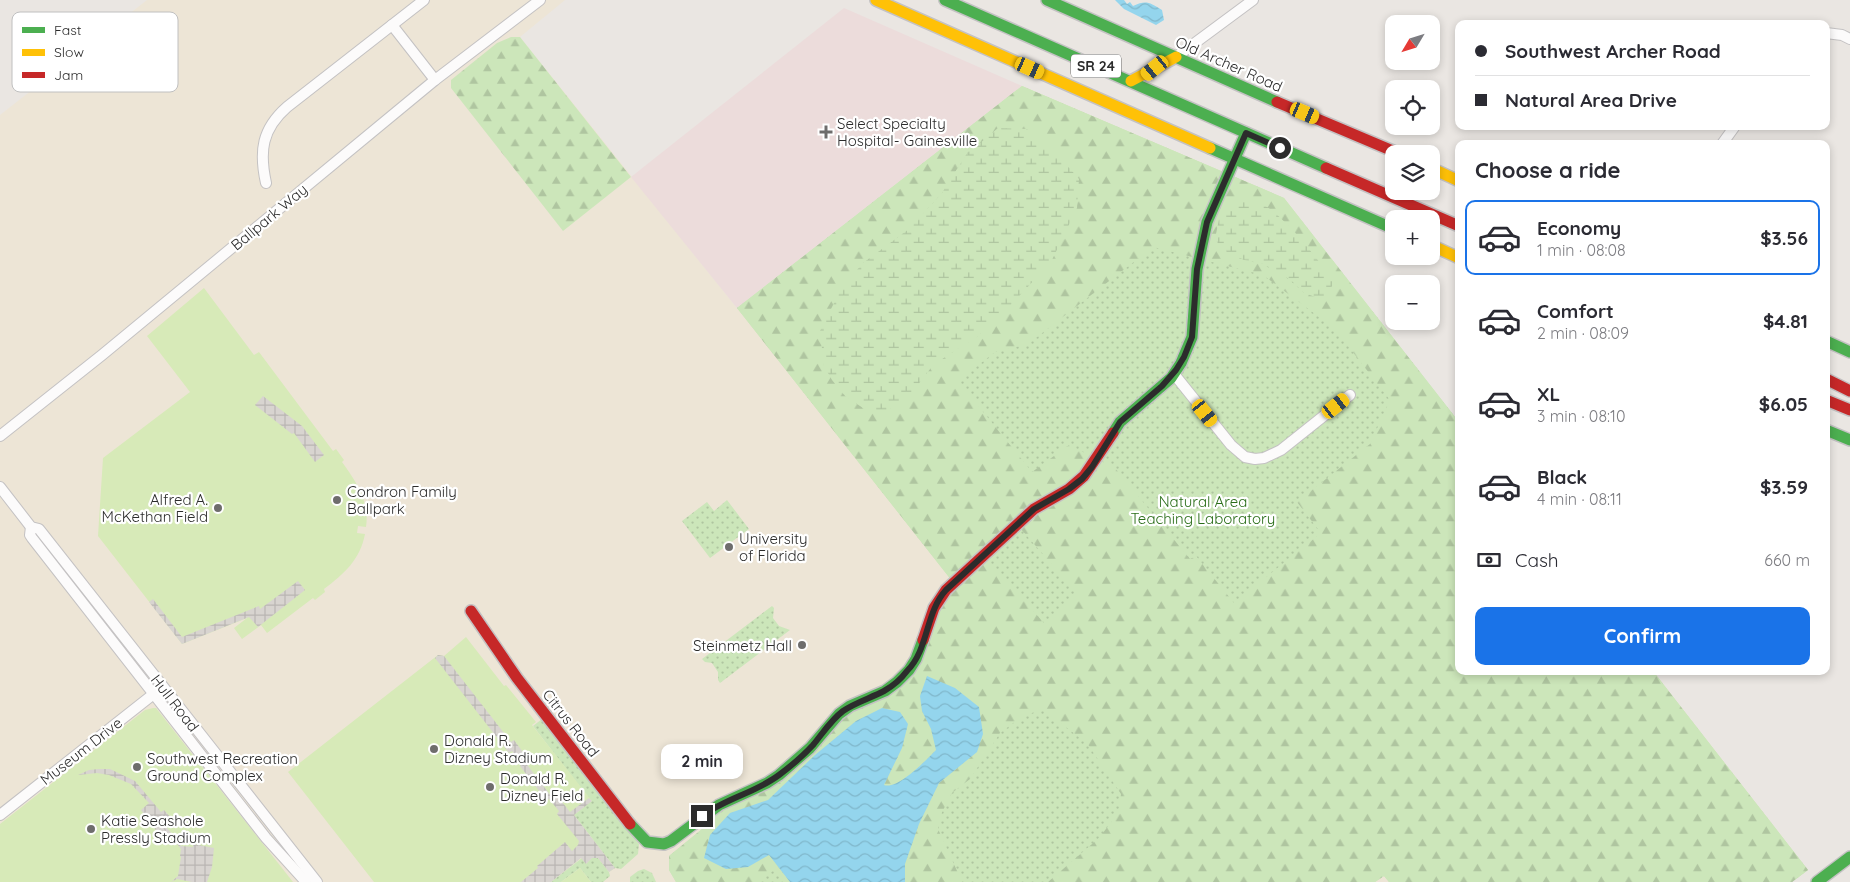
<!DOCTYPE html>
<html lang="en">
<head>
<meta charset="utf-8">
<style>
  :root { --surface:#fff; --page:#f2f2f3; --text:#2b2b33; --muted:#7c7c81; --line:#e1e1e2; --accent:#1a73e8 }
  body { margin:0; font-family:Quicksand,sans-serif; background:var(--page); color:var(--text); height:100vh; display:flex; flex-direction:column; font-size:19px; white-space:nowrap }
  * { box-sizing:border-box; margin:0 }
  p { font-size:16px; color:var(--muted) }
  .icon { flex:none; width:28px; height:28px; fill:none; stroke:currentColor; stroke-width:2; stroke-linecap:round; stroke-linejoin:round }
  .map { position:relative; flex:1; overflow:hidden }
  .details { position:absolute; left:1455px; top:140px; width:375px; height:535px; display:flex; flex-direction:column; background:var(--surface); border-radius:10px; box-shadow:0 2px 8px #0003 }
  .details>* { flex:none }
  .guide { position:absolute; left:1455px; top:20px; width:375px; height:110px; border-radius:10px; box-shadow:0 2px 8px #0003; display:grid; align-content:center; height:110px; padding:0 20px; background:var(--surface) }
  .needle { width:32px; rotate:232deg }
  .tools { position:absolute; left:1385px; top:15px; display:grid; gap:10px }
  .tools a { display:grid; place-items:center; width:55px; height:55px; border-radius:10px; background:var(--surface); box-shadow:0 2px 8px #0003; font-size:25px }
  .end { position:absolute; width:22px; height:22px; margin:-11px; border:6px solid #2c2c2c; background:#fff; box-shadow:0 0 0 2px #fff }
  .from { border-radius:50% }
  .bubble { position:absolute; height:35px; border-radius:10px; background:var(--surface); box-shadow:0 2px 8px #0003; font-size:16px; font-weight:700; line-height:35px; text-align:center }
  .car { position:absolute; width:15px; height:30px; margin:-15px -8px; border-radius:6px; box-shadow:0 0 4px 1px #0007; background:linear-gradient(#f5c518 24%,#345 0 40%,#f5c518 0 76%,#345 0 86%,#f5c518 0) }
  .guide b { display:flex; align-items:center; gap:18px; height:48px; font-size:19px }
  .guide b+b { border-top:1px solid var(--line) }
  .guide i { width:12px; height:12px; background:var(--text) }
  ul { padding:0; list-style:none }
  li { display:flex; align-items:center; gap:15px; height:75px; margin:0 10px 8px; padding:0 10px; border:2px solid transparent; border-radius:10px }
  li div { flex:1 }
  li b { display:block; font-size:19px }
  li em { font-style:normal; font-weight:700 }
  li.active { border-color:var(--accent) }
  li>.icon { width:45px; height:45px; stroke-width:1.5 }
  h2 { padding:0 20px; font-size:22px; line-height:60px }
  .pay { display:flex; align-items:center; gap:12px; height:55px; padding:0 20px; font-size:19px }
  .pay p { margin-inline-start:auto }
  .action { display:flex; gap:10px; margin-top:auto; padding:10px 20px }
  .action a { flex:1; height:58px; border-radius:10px; background:var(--accent); color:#fff; font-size:20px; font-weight:700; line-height:58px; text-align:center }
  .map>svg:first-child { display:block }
</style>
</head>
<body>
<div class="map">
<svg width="1850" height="882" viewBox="0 0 1850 882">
  <defs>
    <pattern id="grass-dots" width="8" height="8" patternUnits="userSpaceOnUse" patternTransform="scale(1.25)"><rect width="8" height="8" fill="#cce6ba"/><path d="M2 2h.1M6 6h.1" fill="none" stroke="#afc5a0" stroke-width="1.8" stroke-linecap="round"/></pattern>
    <pattern id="forest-firs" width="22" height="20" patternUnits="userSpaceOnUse" patternTransform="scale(1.25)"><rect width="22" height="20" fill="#cce6ba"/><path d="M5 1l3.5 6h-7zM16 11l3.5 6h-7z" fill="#afc5a0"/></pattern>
    <pattern id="wetland-marsh" width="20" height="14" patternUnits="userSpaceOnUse" patternTransform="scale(1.25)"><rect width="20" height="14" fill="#cce6ba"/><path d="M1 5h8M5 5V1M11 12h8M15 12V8" fill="none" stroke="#afc5a0"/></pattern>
    <pattern id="plaza-grid" width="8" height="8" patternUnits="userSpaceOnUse" patternTransform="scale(1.25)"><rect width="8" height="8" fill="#d8d4d0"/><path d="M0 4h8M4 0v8" fill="none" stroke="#bab6b3"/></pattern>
    <pattern id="water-waves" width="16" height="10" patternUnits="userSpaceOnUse" patternTransform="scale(1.25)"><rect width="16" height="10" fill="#94d5ed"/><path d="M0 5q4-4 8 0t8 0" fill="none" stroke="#80b7cb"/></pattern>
  </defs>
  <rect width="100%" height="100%" fill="#eae6e2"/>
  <path fill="#ede5d6" d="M147,0H565L520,37L737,308L1022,86L1284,198L1459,423V671H1653L1808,870L1792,882H0V115Z"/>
  <path fill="#ecdcdb" d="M844,8L1022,86L737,308L631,177Z"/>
  <g fill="url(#grass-dots)">
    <path d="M1022,86L1284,198L1459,422V671H1653L1808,870L1792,882H1389L1384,876L1375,882H676L669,870V856L707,825L709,820L887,695L956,586L737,308Z"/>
    <path d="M727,500L749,529L710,558L682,521L707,502L714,511Z"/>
    <path d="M772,606L774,608L773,618L779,626L790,630L720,683L718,680V672L712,663L705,662L702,659Z"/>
    <path d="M542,719L639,844L638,854L621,869L615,868L574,815L591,801L533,726Z"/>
    <path d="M582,858H598L609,872L610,876L603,882H591L580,868L561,882H551Z"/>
    <path d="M644,869L652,873L656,882H630V877L638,871Z"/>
  </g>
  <g fill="url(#forest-firs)" fill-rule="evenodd">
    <path d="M511,37H520L631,177L563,231L451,88V80L497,43Z"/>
    <path d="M1022,86L1284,198L1459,422V671H1653L1808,870L1792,882H1389L1384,876L1375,882H1048L1099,838L1119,812L1121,794L1087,743L1043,710L1024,715L1000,733L970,779L952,793L939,818L938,829L962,882H905V864L919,824L939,783L977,752L927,676L920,696L922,711L931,729L936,750C926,760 899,790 884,785L902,748L882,709L856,721L815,755L768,800L731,813L710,835L704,858L748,866L769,855L790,882H783L774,870L758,882H676L669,870V856L707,825L709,820L729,808L848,714L887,695L937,613L956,586L737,308ZM966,155L978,336L934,364L863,263L909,229L942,193ZM1259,202L1289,226L1325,269L1304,293C1287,276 1268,264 1244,260ZM1153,247L1263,275L1335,329L1390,400L1370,444L1297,502L1321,533L1234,603L1196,556L1190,559L1115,468L1069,445L1032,472L958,381L995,352L1028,344ZM1020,528L1078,594L1044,623L986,559Z"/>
  </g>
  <g fill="url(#wetland-marsh)">
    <path d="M998,128L1027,129L1059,156L1079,179L1077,208L1051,262L1010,306L978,336L934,364L913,391L889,410H866L845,396L832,380L824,366L820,331L842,287L863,263L909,229L942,193L966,155Z"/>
    <path d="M1239,198C1245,199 1252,200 1258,202C1280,210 1321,262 1333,282L1330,293L1321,299L1304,293L1292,281L1270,267L1258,262L1244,260L1223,250L1215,239L1220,214Z"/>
  </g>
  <g fill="#d7eab8">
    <path d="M204,288L254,355L259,352L333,451L336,449L344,460L342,462C356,481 370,502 366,527L358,526L357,533L365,534C360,560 344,574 324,589L325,592L315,600L313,598L267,633L261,625L242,639L234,628L247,618L182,644L98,536L103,458L190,392L147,336Z"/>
    <path d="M466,637L504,686L506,685L536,722L532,725L592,801L574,815L615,868L609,872L598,858H592L586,864L581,858L551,882H374L288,772L438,655L444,656Z"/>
    <path d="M153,708H156L293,882H0V824L145,710Z"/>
    <path d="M580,868L591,882H561Z"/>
  </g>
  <g fill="url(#plaza-grid)">
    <path d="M263,396L302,426L324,455L315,462L294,433L292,434L255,405Z"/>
    <path d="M298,581L305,590L258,627L249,617L182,644L149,602L153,599L182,637L259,606L260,609Z"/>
    <path d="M438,655L444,656L511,742L514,740L528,759L525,762L551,796L555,793L570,812L589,798L592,801L574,815L615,868L609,872L598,858H592L586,864L581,858L551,882H521L538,868L537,866L565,842L572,851L578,845L579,841L557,814L559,811L549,799L546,800L520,766L522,764L512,751L509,753L435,658Z"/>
    <path d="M99,769H110L135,781L161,812L164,810L172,819L165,825L181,846L193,847V844L214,848L212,867L207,882H192L177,879L171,882L178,876L181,857L180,856L181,849L171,836L162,843L159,839L161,837L141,810L149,803L131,784L109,775L97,773L78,775L89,770Z"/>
  </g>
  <g fill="url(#water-waves)">
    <path d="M1115,0H1124L1127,4L1130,2L1133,6C1146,0 1149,2 1162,10L1164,20L1156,25L1124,9Z"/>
    <path d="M927,676L955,688L979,707L983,734L977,752L939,783L919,824L905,864V882H790L769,855L748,867L726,869L704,858L710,835L730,813L768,800L815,755L856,721L882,708L900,712L908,724L902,748L884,785C898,790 926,760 936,750L931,729L922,711L920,696Z"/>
  </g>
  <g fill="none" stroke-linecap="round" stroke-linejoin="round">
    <g stroke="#c4c2c3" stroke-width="12">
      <g id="street">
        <path d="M392,25L435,80"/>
        <path d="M1826,33L1842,35L1850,39"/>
        <path d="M1176,57L1253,0"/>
        <path d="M1722,144L1735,126"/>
        <path d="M266,183C259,151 262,129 287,107L424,0"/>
        <path d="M1174,374L1231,445L1245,457L1255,459L1264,458L1281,450L1350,395"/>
        <path d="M0,436L102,355L435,80L540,0"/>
        <path d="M0,487L31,527L39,529L317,882"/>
        <path d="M31,527L30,535L32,538L266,838L306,882"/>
        <path d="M0,815L160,689"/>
      </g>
    </g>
    <g stroke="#c4c2c3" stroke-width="14">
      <g id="fast">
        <path d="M945,0L1326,168"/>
        <path d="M1047,0L1277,102"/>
        <path d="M1210,148L1394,229"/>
        <path d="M1826,341L1850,352"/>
        <path d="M1826,430L1850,440"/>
        <path d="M1113,433L1120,422L1171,378L1181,363L1192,337L1197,269L1207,222L1246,133"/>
        <path d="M630,824L647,842L664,844L671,841L719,805L767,783L779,775L810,748L839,714L850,706L885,691L897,682L909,670L916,659L923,640"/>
        <path d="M1817,882L1850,857"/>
      </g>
    </g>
    <g stroke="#c4c2c3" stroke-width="14">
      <g id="slow">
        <path d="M876,0L1210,148"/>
        <path d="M1131,81L1176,57"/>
        <path d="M1431,168L1459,181"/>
        <path d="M1431,245L1459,258"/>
      </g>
    </g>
    <g stroke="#c4c2c3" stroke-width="14">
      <g id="jam">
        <path d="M1277,102L1400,154"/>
        <path d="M1326,168L1459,226"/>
        <path d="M1826,379L1850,391"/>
        <path d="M1826,400L1850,410"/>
        <path d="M471,611L517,678L630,824"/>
        <path d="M923,640L934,608L946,590L1034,509L1069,489L1084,476L1113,433"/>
      </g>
    </g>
    <use href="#street" stroke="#fcfbfb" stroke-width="10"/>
    <use href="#fast" stroke="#4caf50" stroke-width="11"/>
    <use href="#slow" stroke="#ffc107" stroke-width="11"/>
    <use href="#jam" stroke="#c62828" stroke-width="11"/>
  </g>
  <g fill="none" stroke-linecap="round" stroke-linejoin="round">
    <path stroke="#2c2c2c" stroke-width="6" d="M702,816C726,798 755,793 779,775C791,766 803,756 813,745C823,733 831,720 843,711C856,702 871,698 884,691C893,686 901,679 907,671C929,649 925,613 946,590L1034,509L1069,489L1082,479L1092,467L1120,422L1162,386L1176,370L1184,357L1192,337L1197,269L1207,222L1246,133L1280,148"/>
  </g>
  <g fill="#6e6d6c" stroke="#fff" stroke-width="2">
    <path d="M823.5 124.5h5v5h5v5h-5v5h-5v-5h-5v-5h5z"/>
    <circle cx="337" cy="500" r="5"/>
    <circle cx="218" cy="508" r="5"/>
    <circle cx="729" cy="547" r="5"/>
    <circle cx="802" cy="645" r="5"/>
    <circle cx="434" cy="749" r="5"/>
    <circle cx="137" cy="767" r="5"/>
    <circle cx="490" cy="787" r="5"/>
    <circle cx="91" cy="829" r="5"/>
  </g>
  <g text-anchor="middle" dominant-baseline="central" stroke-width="4.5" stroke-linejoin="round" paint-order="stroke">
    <rect fill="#fff" stroke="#6b6b6b" stroke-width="1" x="1071" y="54.5" width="50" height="23" rx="4"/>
    <g font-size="14" font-weight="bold" fill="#2c2c2c">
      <text x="1096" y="66">SR 24</text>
    </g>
    <g font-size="15" fill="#2c2c2c" stroke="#fff">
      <text transform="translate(1229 64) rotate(24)">Old Archer Road</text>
      <text transform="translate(269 217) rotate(-40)">Ballpark Way</text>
      <text transform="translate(175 703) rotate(52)">Hull Road</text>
      <text transform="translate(571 723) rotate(52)">Citrus Road</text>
      <text transform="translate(81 751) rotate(-38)">Museum Drive</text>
    </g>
    <g font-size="15" fill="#2c2c2c" stroke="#fff" text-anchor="start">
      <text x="837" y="123">Select Specialty<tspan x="837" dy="17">Hospital- Gainesville</tspan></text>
      <text x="347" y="491">Condron Family<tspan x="347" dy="17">Ballpark</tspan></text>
      <text x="208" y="499" text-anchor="end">Alfred A.<tspan x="208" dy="17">McKethan Field</tspan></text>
      <text x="739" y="538">University<tspan x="739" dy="17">of Florida</tspan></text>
      <text x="792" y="645" text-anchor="end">Steinmetz Hall</text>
      <text x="444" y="740">Donald R.<tspan x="444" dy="17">Dizney Stadium</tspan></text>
      <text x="147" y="758">Southwest Recreation<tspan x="147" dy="17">Ground Complex</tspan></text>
      <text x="500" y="778">Donald R.<tspan x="500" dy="17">Dizney Field</tspan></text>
      <text x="101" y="820">Katie Seashole<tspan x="101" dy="17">Pressly Stadium</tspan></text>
    </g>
    <g font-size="15" fill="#296d18" stroke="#fff">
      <text x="1203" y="501">Natural Area<tspan x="1203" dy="17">Teaching Laboratory</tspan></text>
    </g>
  </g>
  <rect x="12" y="12" width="166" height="80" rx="8" fill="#fff" stroke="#c0c0c0" stroke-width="1"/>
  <rect x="22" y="27" width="23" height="6" fill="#4caf50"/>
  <rect x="22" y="49" width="23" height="7" fill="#ffc107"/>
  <rect x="22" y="72" width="23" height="6" fill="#c62828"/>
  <g font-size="14" fill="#2c2c2c">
    <text x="54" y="35">Fast</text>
    <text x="54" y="57">Slow</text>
    <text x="54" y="80">Jam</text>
  </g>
</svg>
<div class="tools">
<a><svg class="needle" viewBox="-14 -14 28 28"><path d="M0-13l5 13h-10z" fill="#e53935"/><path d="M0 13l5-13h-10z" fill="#7c7c81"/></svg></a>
<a><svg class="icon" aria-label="locate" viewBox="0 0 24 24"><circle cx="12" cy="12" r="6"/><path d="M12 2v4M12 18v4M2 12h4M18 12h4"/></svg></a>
<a><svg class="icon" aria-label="layers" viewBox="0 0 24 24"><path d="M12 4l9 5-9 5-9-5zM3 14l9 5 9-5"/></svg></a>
<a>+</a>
<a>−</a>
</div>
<i class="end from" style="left:1280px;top:148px"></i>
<i class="end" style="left:702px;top:816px"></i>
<div class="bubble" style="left:661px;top:744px;width:82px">2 min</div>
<i class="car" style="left:1030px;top:68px;rotate:114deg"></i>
<i class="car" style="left:1155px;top:68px;rotate:231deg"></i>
<i class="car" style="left:1305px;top:113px;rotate:113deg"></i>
<i class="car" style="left:1336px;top:406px;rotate:52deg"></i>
<i class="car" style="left:1205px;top:413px;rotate:141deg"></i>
<div class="guide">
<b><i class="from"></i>Southwest Archer Road</b>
<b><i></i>Natural Area Drive</b>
</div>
<section class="details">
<h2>Choose a ride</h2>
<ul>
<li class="active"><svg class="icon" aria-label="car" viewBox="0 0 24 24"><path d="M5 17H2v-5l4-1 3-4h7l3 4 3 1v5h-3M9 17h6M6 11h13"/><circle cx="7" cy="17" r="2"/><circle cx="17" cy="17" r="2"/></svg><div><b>Economy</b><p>1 min · 08:08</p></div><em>$3.56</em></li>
<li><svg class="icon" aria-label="car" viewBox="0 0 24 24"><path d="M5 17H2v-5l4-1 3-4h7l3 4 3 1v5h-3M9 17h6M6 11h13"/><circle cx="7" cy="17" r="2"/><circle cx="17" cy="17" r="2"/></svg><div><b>Comfort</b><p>2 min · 08:09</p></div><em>$4.81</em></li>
<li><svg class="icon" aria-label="car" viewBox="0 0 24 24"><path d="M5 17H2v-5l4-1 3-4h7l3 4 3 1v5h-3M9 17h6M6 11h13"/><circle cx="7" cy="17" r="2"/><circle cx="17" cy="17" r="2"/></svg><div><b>XL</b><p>3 min · 08:10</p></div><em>$6.05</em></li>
<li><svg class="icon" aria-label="car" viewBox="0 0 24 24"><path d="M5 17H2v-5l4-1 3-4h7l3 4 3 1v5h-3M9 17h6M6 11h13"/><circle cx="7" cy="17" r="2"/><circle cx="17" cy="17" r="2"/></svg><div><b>Black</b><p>4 min · 08:11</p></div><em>$3.59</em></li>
</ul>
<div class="pay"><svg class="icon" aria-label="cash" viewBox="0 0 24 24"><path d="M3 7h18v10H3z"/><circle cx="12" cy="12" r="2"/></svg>Cash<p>660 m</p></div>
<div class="action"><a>Confirm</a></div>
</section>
</div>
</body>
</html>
